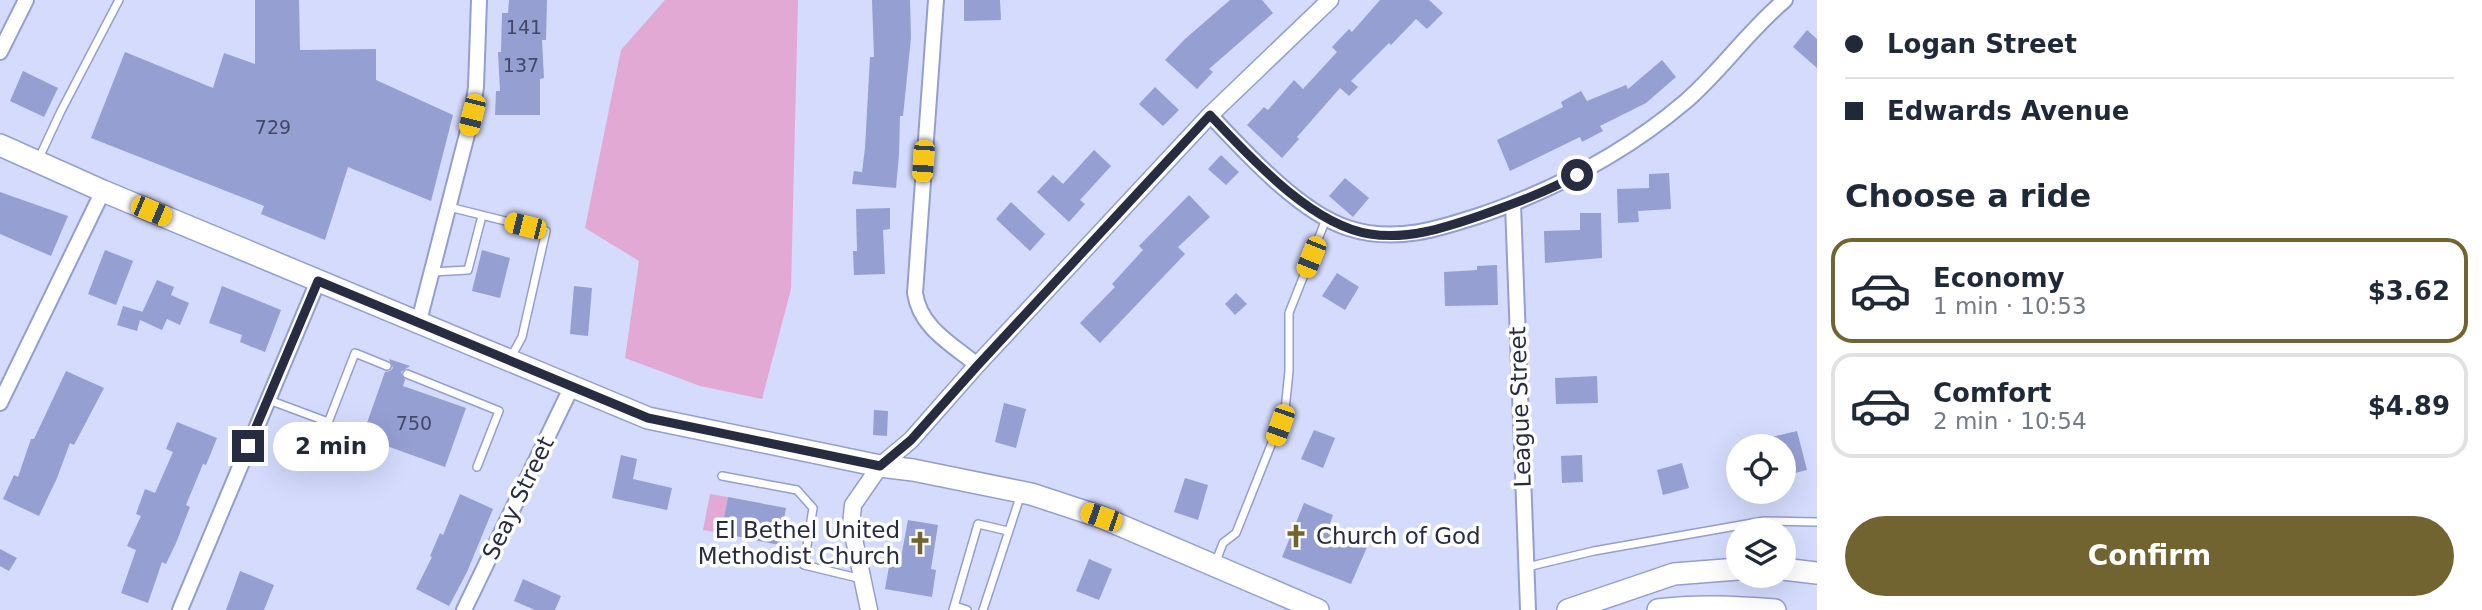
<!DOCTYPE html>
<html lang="en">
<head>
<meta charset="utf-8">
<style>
  :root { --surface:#fff; --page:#f6f6f7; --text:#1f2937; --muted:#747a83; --line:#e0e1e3; --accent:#716431 }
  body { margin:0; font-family:"DejaVu Sans",sans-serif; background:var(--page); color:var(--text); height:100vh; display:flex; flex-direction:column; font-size:26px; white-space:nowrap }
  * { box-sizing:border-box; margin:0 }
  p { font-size:23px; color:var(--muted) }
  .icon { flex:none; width:38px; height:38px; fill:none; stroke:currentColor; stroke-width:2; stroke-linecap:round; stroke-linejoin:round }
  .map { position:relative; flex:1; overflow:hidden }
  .sheet { display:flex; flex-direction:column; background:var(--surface); width:665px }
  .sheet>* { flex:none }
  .banner { display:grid; align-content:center; height:154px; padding:0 28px; background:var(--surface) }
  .fabs { position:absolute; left:1726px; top:434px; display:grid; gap:14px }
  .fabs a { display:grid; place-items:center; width:70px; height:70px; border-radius:50%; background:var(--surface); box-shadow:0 7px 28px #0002; font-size:35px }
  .end { position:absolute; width:32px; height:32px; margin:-16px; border:9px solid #282c40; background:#fff; box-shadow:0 0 0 4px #fff }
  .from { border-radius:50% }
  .bubble { position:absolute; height:49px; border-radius:24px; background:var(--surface); box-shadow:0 7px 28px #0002; font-size:23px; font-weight:600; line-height:49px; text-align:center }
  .car { position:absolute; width:21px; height:42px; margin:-21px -10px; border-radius:9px; box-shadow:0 0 5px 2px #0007; background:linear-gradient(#f5c518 24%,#345 0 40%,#f5c518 0 76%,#345 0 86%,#f5c518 0) }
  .banner b { display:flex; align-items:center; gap:24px; height:66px; font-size:26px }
  .banner b+b { border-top:2px solid var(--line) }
  .banner i { width:18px; height:18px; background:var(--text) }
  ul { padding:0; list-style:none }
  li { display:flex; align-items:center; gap:21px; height:105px; margin:0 14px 10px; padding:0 14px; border:4px solid var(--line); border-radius:21px }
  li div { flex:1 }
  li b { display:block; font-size:26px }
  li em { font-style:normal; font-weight:600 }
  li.selected { border-color:var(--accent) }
  li>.icon { width:63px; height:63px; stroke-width:1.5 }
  h2 { padding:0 28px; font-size:32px; line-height:84px }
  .primary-button { display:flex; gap:14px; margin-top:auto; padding:14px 28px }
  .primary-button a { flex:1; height:80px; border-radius:42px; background:var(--accent); color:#fff; font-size:28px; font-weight:600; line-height:80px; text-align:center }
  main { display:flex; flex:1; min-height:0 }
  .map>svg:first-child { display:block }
</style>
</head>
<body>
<main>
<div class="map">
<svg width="1817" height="610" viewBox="0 0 1817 610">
  <rect width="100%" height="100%" fill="#d4dbfc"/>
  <g fill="#e2a9d4">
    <path d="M665,0H798L791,289L762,399L700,386L625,358L639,261L585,228L621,50Z"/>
    <path d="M710,494L728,497L721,533L703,530Z"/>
  </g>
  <g fill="#959fd2">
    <path d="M255,0H299L300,50L376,49V80L453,115L431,201L348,167L325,240L261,214L264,206L91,138L125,52L213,88L224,53L255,64Z"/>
    <path d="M509,0H547L546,40H542L544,78L540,79V115H495L496,91H500L498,52H501L502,13H508Z"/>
    <path d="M872,0H910L911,38L903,116H900L899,155L896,188L852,184L854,171L862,172L865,148L870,57H874Z"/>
    <path d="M964,0H1000L1001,20L964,21Z"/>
    <path d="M1230,0H1262L1273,13L1209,69L1213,72L1197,89L1165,60L1185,39Z"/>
    <path d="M1380,0H1429L1443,13L1427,29L1416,19L1391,45L1389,43L1351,81L1358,87L1349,96L1340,88L1297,137L1299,139L1282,158L1247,125L1264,107L1268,110L1294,80L1303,89L1337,52L1332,47L1349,29L1352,32Z"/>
    <path d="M1807,30L1817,39V68L1793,47Z"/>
    <path d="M1662,60L1676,77L1646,103L1600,126L1603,131L1582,142L1580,137L1510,171L1497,140L1563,107L1561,102L1581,91L1587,101L1626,85L1628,89Z"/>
    <path d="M23,71L58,88L44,117L10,101Z"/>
    <path d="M1155,87L1179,110L1163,126L1139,104Z"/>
    <path d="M1094,150L1111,166L1080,200L1085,204L1069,222L1037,192L1053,175L1063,184Z"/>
    <path d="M1221,155L1239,172L1226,185L1208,169Z"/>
    <path d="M1669,173L1671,209L1638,211L1639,222L1618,223L1617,189L1649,188V174Z"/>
    <path d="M1345,178L1369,198L1353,217L1329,196Z"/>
    <path d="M0,192L68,216L51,256L0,234Z"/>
    <path d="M1189,195L1210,217L1178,247L1185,254L1100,343L1080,323L1115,287L1112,284L1143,250L1139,246Z"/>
    <path d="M1011,202L1045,234L1030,251L996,219Z"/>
    <path d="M890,208V229L883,230L885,274L854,275L853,251H857L856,209Z"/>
    <path d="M1580,213H1601L1602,258L1545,263L1544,231L1580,230Z"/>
    <path d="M105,250L133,261L116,305L88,294Z"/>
    <path d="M482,250L510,258L500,298L472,291Z"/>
    <path d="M1497,265L1498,305L1445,306L1444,272L1477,270V266Z"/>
    <path d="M1337,273L1359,287L1345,310L1322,296Z"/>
    <path d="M157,280L174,287L171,295L189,303L180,325L167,319L162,330L140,320L137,331L117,325L123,306L143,312L141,315Z"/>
    <path d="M222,286L281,310L265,352L240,342L242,335L209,323Z"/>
    <path d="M574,286L592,288L588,336L570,334Z"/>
    <path d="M1236,293L1247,304L1235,315L1225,304Z"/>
    <path d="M389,359L410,366L401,372L405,380L403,386L466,408L445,467L362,437L385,372L390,371L393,368Z"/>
    <path d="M66,371L104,388L74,445L70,443L57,478L39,516L3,499L14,475L18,477L31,439H34Z"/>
    <path d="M1597,376L1598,403L1556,404L1555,378Z"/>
    <path d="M1004,403L1026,409L1016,448L995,442Z"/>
    <path d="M874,410L888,411L887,436L873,435Z"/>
    <path d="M177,422L217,438L206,465L203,464L186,505L190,507L176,543L166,564L162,562L148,603L121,593L136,550L127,546L141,516L136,514L145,489L155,493L173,452L166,449Z"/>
    <path d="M1314,430L1335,438L1323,468L1301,459Z"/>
    <path d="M1797,431L1807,470L1783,476V446H1755V441Z"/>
    <path d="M621,455L637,459L633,479L672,488L667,510L612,498Z"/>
    <path d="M1582,455L1583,482L1562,483L1561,456Z"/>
    <path d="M1682,463L1689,488L1663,495L1657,470Z"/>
    <path d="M1185,478L1208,485L1198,520L1174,512Z"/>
    <path d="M460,494L493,509L467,572L449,606L416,589L432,557L430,556L440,533L443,535Z"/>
    <path d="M728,497L786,508L779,545L721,533Z"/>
    <path d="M1304,503L1333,515L1328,529L1368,545L1351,584L1282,557Z"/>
    <path d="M908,520L938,525L931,569L936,570L932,597L885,589L890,561L900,563Z"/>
    <path d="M0,549L17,558L9,571L0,566Z"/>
    <path d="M1089,559L1112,569L1099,600L1076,591Z"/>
    <path d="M240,571L274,585L264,610H226Z"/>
    <path d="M523,579L561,596L555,610H535L514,601Z"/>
  </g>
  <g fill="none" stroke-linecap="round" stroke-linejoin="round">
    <g stroke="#949ed0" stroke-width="10">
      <g id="service">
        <path d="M39,158L61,111L119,0"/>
        <path d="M449,207L546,231L522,337L510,359"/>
        <path d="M432,272L468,270L482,216"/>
        <path d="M407,374L499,411L477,467"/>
        <path d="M269,400L328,422"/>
        <path d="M319,446L355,353L387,366"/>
        <path d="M722,476L797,490L813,508L804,565L862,579"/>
        <path d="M1215,564L1223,543L1236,533L1285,410L1289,371V313L1326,219"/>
        <path d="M1527,567L1594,551L1764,521L1817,522"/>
        <path d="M955,606L967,610"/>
        <path d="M953,610L978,524L1008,531"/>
        <path d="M983,610L1021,494"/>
      </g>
    </g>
    <g stroke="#949ed0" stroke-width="18">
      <g id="minor">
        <path d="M936,0L915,293C920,328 952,344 977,365"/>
        <path d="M0,52L26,0"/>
        <path d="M1210,115C1245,152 1300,213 1348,228C1396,244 1442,228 1487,213C1560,187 1626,152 1685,102C1721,71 1748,31 1785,0"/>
        <path d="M1513,204L1528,610"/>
        <path d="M419,321L472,115L476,87L479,0"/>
        <path d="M0,403L103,191"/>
        <path d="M180,610L318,281"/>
        <path d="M464,610L572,386"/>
      </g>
    </g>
    <g stroke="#949ed0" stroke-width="19">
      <path id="tertiary" d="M869,610L851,525L853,505L880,466L911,440L977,365L1210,115L1330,0"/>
    </g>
    <g stroke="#949ed0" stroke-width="24">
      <g id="primary">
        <path d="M0,145L103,191L648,418L880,466L913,470L1031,494L1101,517L1318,610"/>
        <path d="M1783,569L1817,573"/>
        <path d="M1568,610L1674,574L1738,569"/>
        <path d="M1658,610C1697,605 1735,607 1775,610"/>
      </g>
    </g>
    <use href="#service" stroke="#fff" stroke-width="7"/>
    <use href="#minor" stroke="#fff" stroke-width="14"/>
    <use href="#tertiary" stroke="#fff" stroke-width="16"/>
    <use href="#primary" stroke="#fff" stroke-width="21"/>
  </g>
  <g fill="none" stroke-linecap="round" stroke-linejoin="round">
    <path stroke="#282c40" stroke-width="9" d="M248,446L318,281L648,418L880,466L911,440L978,365L1210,115C1250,157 1311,225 1370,234C1407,240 1444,228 1479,216C1513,204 1546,192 1577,175"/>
  </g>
  <defs>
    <g id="church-bare" transform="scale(1.89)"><path d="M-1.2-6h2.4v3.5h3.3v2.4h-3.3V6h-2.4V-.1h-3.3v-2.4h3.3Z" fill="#716431" stroke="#fefefe" stroke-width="2.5" paint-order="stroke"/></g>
  </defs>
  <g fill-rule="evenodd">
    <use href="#church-bare" x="1296" y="536"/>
    <use href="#church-bare" x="920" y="543"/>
  </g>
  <g text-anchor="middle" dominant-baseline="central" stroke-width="7" stroke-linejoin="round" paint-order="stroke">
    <g font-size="19" fill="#434964">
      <text x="524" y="27">141</text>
      <text x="521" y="65">137</text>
      <text x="273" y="127">729</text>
      <text x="414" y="423">750</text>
    </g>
    <g font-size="23" fill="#282c40" stroke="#fefefe">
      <text transform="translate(1520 407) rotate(-92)">League Street</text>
      <text transform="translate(518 498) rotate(-64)">Seay Street</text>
    </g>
    <g font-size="23" fill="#282c40" stroke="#fefefe" text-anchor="end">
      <text x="900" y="530">El Bethel United<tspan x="900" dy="26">Methodist Church</tspan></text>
      <text x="1316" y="536" text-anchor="start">Church of God</text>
    </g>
  </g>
</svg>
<div class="fabs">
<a><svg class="icon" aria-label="locate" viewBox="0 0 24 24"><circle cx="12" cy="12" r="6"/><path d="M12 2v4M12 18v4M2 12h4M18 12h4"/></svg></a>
<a><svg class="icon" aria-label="layers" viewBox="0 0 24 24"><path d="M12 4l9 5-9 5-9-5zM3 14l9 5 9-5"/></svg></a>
</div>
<i class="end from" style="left:1577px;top:175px"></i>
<i class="end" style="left:248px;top:446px"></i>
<div class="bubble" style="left:273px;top:422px;width:116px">2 min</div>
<i class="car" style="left:472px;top:115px;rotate:194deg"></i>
<i class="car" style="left:923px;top:161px;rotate:184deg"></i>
<i class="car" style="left:151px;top:211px;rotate:113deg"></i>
<i class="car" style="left:525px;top:226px;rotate:284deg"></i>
<i class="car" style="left:1311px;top:257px;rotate:202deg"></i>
<i class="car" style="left:1280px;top:425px;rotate:199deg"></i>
<i class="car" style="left:1101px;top:517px;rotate:289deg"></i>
</div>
<section class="sheet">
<div class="banner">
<b><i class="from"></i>Logan Street</b>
<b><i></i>Edwards Avenue</b>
</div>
<h2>Choose a ride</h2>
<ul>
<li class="selected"><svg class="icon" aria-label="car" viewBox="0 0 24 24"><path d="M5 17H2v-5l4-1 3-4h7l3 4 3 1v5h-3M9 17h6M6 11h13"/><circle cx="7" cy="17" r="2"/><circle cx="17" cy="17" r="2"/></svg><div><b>Economy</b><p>1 min · 10:53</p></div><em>$3.62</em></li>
<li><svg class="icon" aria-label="car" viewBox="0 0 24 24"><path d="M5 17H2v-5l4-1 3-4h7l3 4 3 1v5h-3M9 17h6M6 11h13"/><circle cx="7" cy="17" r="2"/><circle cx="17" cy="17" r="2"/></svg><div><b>Comfort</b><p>2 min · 10:54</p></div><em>$4.89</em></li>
</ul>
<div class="primary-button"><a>Confirm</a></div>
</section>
</main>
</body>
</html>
